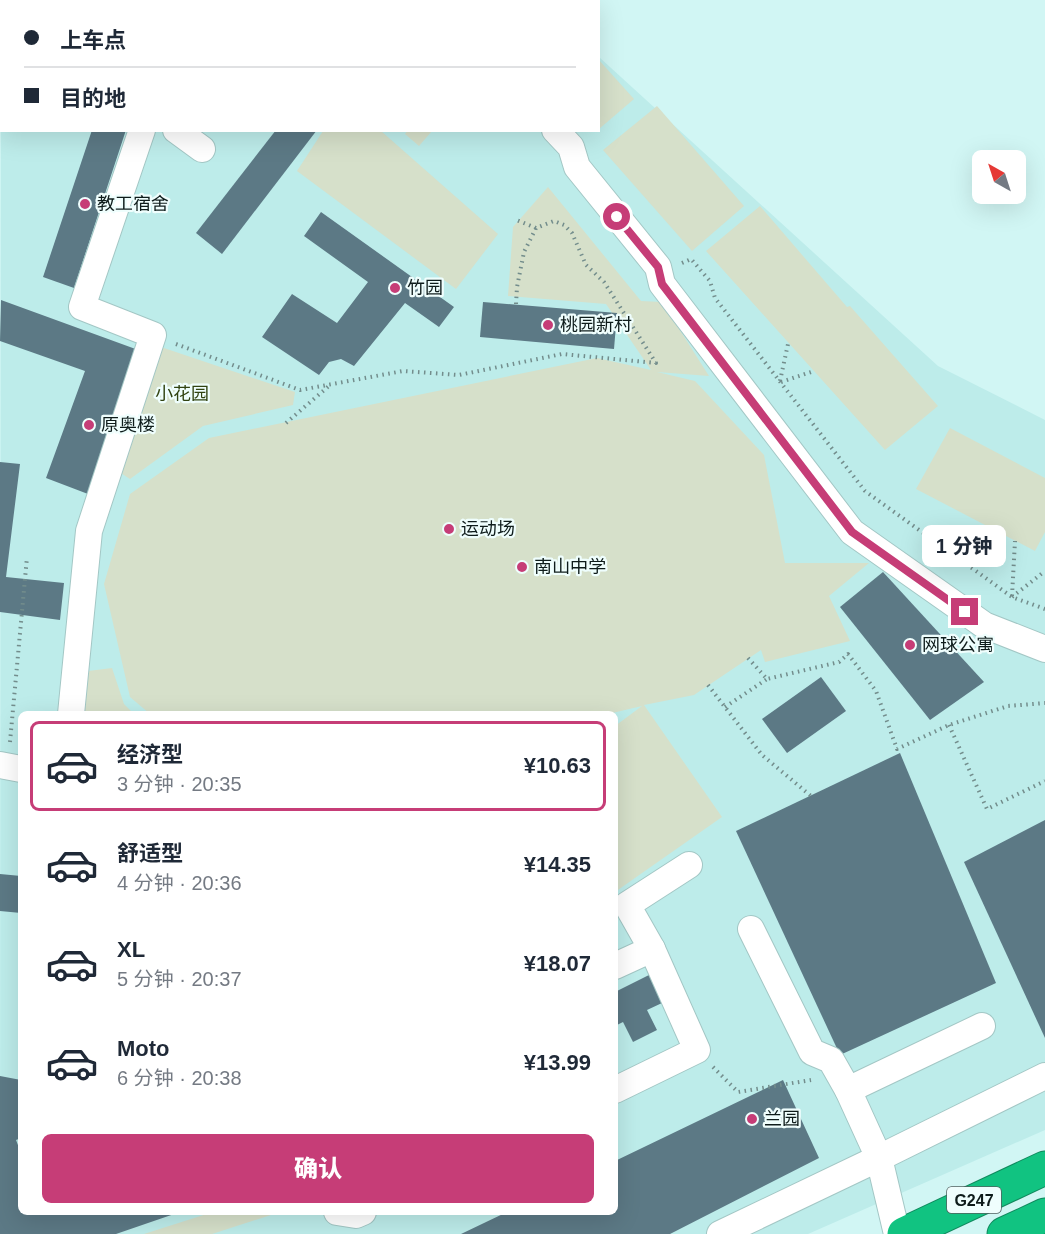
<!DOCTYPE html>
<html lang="zh">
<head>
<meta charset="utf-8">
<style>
  :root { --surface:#fff; --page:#f2f2f3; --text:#1f2937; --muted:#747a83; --line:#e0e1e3; --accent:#c63d77 }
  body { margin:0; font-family:Arial,"Noto Sans SC",sans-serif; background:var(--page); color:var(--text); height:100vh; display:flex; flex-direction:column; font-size:22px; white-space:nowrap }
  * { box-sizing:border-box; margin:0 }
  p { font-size:20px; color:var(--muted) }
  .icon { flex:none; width:33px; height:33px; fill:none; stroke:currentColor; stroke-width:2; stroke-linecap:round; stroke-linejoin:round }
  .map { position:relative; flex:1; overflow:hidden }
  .side { position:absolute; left:18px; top:711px; width:600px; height:504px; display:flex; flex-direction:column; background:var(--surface); border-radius:9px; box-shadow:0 6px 24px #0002 }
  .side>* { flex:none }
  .guide { position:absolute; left:0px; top:0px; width:600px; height:132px; box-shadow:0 6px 24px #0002; display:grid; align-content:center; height:132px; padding:0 24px; background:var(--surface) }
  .needle { width:39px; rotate:321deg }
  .buttons { position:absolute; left:972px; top:150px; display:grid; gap:12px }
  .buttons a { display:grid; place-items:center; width:54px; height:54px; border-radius:9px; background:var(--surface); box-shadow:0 6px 24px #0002; font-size:30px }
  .end { position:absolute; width:27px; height:27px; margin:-14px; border:8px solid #c63d77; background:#fff; box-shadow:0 0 0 3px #fff }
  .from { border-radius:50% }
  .bubble { position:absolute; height:42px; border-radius:9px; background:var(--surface); box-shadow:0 6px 24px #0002; font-size:20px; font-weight:800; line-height:42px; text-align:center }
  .guide b { display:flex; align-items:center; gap:21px; height:57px; font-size:22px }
  .guide b+b { border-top:2px solid var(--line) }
  .guide i { width:15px; height:15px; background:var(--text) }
  ul { padding:10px 0 0; list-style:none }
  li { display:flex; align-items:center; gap:18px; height:90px; margin:0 12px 9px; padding:0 12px; border:3px solid transparent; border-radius:9px }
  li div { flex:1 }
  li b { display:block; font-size:22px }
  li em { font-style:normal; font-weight:800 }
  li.active { border-color:var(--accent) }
  li>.icon { width:54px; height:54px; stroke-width:1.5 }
  .button { display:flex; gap:12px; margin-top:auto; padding:12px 24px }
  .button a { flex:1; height:69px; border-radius:9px; background:var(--accent); color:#fff; font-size:24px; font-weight:800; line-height:69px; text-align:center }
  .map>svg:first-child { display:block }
</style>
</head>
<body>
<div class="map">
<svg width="1045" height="1234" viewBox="0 0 1045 1234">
  <rect width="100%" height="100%" fill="#d1f6f4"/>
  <g fill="#bdecea" fill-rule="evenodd">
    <path d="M8,0H535L537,1L7,2Z"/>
    <path d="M1,36L2,130H598L599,57L938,366L1045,420V1130L808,1234H0ZM21,714H615V1212H21Z"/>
  </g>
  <g fill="#d6e0ca">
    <path d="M598,59L634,99L599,129H598Z"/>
    <path d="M657,106L744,206L692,251L603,150Z"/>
    <path d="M408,130H432V131L419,146L405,134Z"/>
    <path d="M323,131H381L498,234L456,289L297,171Z"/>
    <path d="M548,187L641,301L662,302L709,376L657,372L695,381L764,455L785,563H869L829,596L850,641L765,662L761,650L694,695L644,705L722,817L615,892V726L642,706L608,714H150L130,697L104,584L130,494L209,438L597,358L651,370L606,304L508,296L513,227Z"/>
    <path d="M760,206L847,307L850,306L938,406L885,450L706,251Z"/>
    <path d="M158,346L295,392L293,405L203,426L130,479L116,470Z"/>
    <path d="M950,428L1045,478V532L1035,551L916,489Z"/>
    <path d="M112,668L124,704L134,714H83L88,671Z"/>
    <path d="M213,1212H270L271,1215L212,1234H144Z"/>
  </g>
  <g fill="#5c7985">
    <path d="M92,130H126L74,288L43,277Z"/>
    <path d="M276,130H317L222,254L196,233Z"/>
    <path d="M321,212L454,307L439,327L405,303L354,366L341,359L329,362L319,375L262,337L292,294L337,323L368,282L304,236Z"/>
    <path d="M1,300L141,351L88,494L46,478L85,371L0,341Z"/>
    <path d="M483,302L617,313L614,349L480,337Z"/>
    <path d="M0,462L20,464L6,577L64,583L60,620L0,612Z"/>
    <path d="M883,572L984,682L930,720L840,607Z"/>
    <path d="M821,677L846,711L787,753L762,719Z"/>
    <path d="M900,753L996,983L840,1055L736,831Z"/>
    <path d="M1045,820V1038L964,862Z"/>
    <path d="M0,874L21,876V913L0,911Z"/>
    <path d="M649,975L662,1003L647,1010L657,1030L633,1042L623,1022L615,1026V992Z"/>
    <path d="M0,1076L21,1080V1138L16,1140L21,1153V1212H180L116,1234H0Z"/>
    <path d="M783,1080L819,1158L670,1234H461L507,1212H615V1161Z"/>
  </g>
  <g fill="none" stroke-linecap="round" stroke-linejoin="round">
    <g stroke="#a3c7c5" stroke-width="28">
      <g id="minor">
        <path d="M449,0L450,2"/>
        <path d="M176,130L202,149"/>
        <path d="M555,130L571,147L577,167L658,267L662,284L852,532L984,625L1045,649"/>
        <path d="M71,714L89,531L153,335L82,307L142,130"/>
        <path d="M0,765L21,769"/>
        <path d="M751,929L812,1052L831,1060L848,1090"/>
        <path d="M615,966L652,949L627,905L689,865"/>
        <path d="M615,1090L697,1050L652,949"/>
        <path d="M337,1212L356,1215L363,1212"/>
        <path d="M720,1234L879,1158L848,1090L982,1026"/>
        <path d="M897,1234L879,1158L1045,1076"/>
      </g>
    </g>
    <g stroke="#10895d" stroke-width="35">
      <g id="highway">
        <path d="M904,1234L1045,1168"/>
        <path d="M1004,1234L1045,1215"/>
      </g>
    </g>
    <g stroke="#738d8c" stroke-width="4" stroke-dasharray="1.5 4.5" stroke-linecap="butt">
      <path d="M213,0L215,2"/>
      <path d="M325,0L327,2"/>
      <path d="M190,2L191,0"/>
      <path d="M239,2L240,0"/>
      <path d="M682,263L691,259L710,281L715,298L865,491L1012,597L1045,609"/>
      <path d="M516,304L517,287L524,252L536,228"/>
      <path d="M176,344L300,390L403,371L459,375L562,354L656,363L604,282L586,265L572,233L564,225L554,221L536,228L514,219"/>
      <path d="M780,381L788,344"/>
      <path d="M781,382L814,371"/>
      <path d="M286,423L330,385"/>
      <path d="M1012,596L1015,541"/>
      <path d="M1012,597L1045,571"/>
      <path d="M748,658L767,679L839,662L848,654L876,691L897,749L949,725L1008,706L1045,703"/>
      <path d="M708,685L762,755L811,796"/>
      <path d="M725,707L767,679"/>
      <path d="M949,725L987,809L1045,781"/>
      <path d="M10,742L27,557"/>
      <path d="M713,1067L738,1092L811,1080"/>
    </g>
    <use href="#minor" stroke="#fff" stroke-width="26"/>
    <use href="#highway" stroke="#11c381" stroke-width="33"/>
  </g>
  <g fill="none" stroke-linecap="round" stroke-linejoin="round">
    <path stroke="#c63d77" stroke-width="8" d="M617,217L658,267L662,284L852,532L965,612"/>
  </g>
  <g fill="#c63d77" stroke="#effefd" stroke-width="2">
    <circle cx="85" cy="204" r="6"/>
    <circle cx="395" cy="288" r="6"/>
    <circle cx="548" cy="325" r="6"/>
    <circle cx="89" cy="425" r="6"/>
    <circle cx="449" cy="529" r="6"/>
    <circle cx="522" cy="567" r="6"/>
    <circle cx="910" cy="645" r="6"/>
    <circle cx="752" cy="1119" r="6"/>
  </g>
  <g text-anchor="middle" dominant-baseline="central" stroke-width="4.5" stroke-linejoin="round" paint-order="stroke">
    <rect fill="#effefd" stroke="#52605f" stroke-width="1.5" x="947" y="1187" width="54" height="26" rx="4.5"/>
    <g font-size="16" font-weight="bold" fill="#0e1c1b">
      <text x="974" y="1200">G247</text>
    </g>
    <g font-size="18" fill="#0e1c1b" stroke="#effefd" text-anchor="start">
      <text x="97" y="204">教工宿舍</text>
      <text x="407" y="288">竹园</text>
      <text x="560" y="325">桃园新村</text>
      <text x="101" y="425">原奥楼</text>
      <text x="461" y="529">运动场</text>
      <text x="534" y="567">南山中学</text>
      <text x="922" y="645">网球公寓</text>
      <text x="764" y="1119">兰园</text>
    </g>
    <g font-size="18" fill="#314311" stroke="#effefd">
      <text x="182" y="394">小花园</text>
    </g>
  </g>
</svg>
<div class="buttons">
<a><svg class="needle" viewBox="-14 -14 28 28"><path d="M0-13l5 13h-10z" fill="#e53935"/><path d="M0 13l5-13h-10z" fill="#747a83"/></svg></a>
</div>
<i class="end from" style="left:617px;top:217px"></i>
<i class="end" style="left:965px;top:612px"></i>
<div class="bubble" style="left:922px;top:525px;width:84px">1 分钟</div>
<div class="guide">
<b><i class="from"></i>上车点</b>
<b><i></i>目的地</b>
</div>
<section class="side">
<ul>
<li class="active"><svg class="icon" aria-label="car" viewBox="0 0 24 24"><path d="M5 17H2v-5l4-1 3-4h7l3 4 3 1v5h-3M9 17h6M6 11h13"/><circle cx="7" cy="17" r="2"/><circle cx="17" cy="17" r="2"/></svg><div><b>经济型</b><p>3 分钟 · 20:35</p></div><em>¥10.63</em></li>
<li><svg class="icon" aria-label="car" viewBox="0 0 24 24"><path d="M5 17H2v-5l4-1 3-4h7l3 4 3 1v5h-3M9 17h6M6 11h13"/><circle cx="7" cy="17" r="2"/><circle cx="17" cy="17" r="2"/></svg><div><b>舒适型</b><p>4 分钟 · 20:36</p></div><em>¥14.35</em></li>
<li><svg class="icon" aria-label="car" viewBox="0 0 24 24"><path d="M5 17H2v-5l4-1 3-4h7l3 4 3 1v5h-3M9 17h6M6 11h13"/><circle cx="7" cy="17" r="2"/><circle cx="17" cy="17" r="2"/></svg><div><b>XL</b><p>5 分钟 · 20:37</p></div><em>¥18.07</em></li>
<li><svg class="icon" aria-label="car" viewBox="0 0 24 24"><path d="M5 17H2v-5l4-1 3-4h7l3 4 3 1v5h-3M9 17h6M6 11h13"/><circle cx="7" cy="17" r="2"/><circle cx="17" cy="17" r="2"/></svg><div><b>Moto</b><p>6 分钟 · 20:38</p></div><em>¥13.99</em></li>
</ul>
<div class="button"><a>确认</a></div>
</section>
</div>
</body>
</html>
